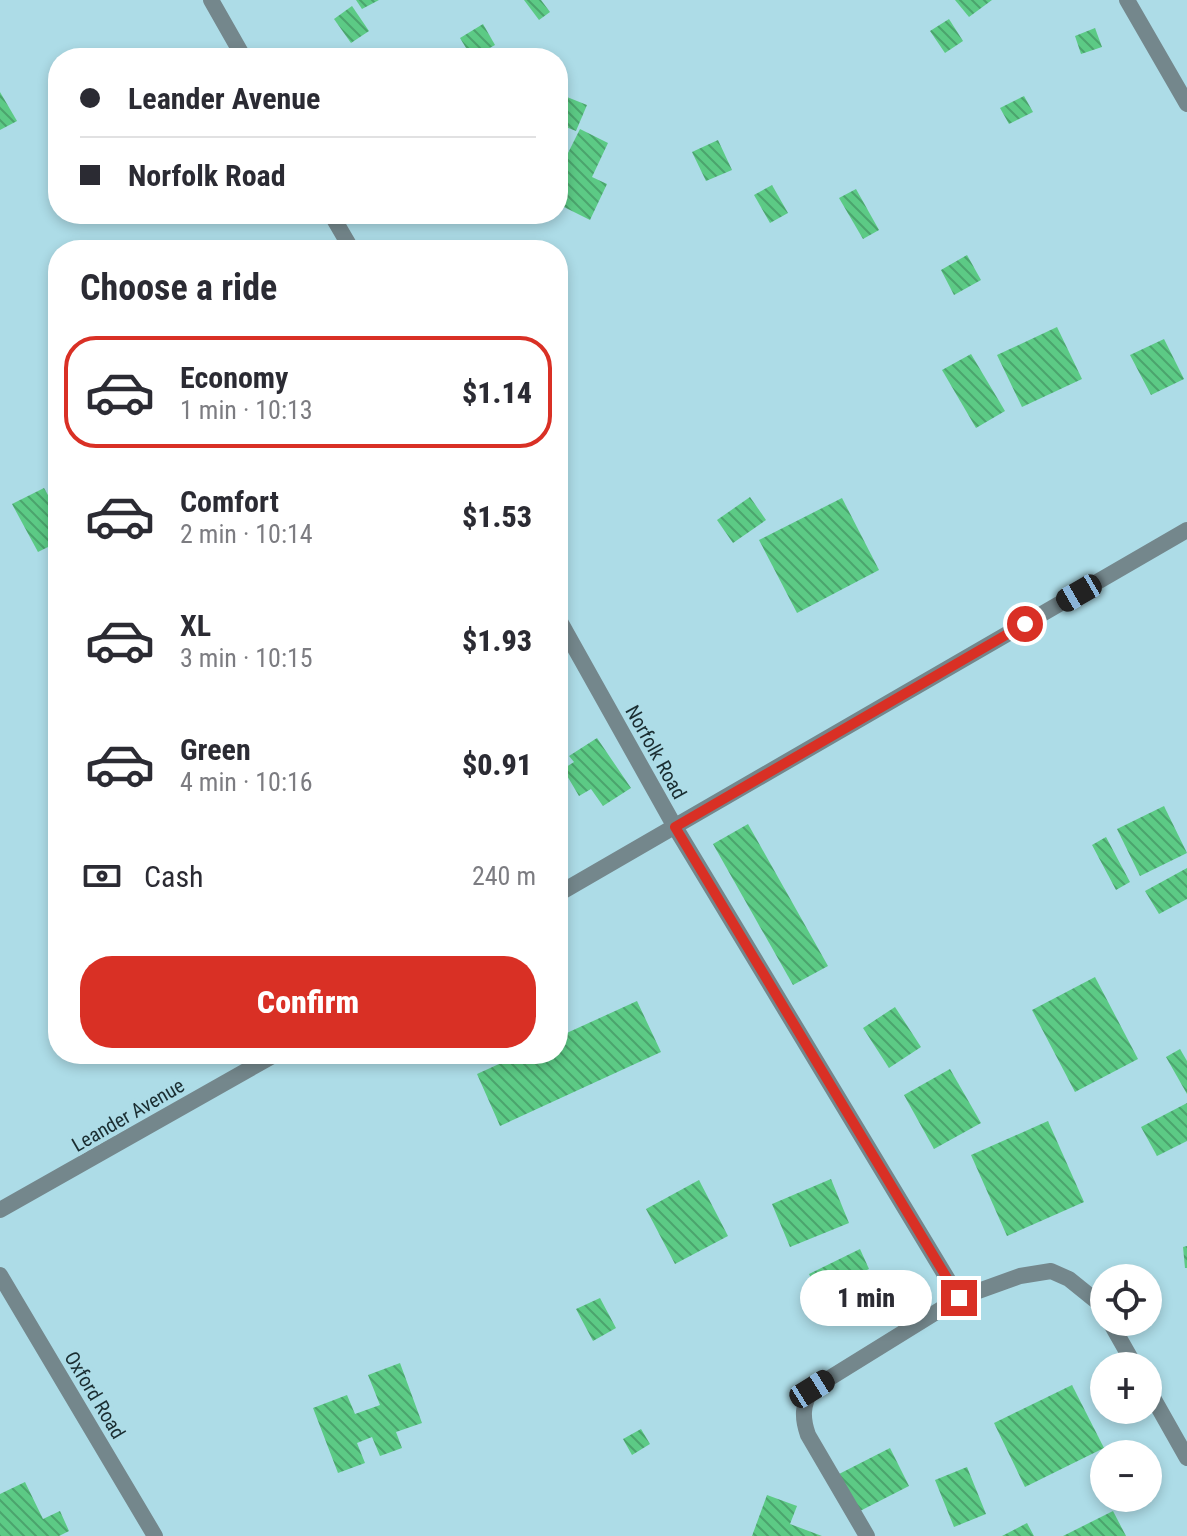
<!DOCTYPE html>
<html lang="en">
<head>
<meta charset="utf-8">
<style>
  :root { --surface:#fff; --page:#f7f7f7; --text:#2b2b33; --muted:#7c7c81; --line:#e1e1e2; --accent:#d93025 }
  body { margin:0; font-family:"Roboto Condensed",sans-serif; background:var(--page); color:var(--text); height:100vh; display:flex; flex-direction:column; font-size:30px; white-space:nowrap }
  * { box-sizing:border-box; margin:0 }
  p { font-size:26px; color:var(--muted) }
  .icon { flex:none; width:44px; height:44px; fill:none; stroke:currentColor; stroke-width:2; stroke-linecap:round; stroke-linejoin:round }
  .map { position:relative; flex:1; overflow:hidden }
  .side { position:absolute; left:48px; top:240px; width:520px; height:824px; display:flex; flex-direction:column; background:var(--surface); border-radius:32px; box-shadow:0 4px 12px #0003 }
  .side>* { flex:none }
  .hud { position:absolute; left:48px; top:48px; width:520px; height:176px; border-radius:32px; box-shadow:0 4px 12px #0003; display:grid; align-content:center; height:176px; padding:0 32px; background:var(--surface) }
  .buttons { position:absolute; left:1090px; top:1264px; display:grid; gap:16px }
  .buttons a { display:grid; place-items:center; width:72px; height:72px; border-radius:50%; background:var(--surface); box-shadow:0 4px 12px #0003; font-size:40px }
  .end { position:absolute; width:36px; height:36px; margin:-18px; border:10px solid #d93025; background:#fff; box-shadow:0 0 0 4px #fff }
  .from { border-radius:50% }
  .bubble { position:absolute; height:56px; border-radius:28px; background:var(--surface); box-shadow:0 4px 12px #0003; font-size:26px; font-weight:800; line-height:56px; text-align:center }
  .car { position:absolute; width:24px; height:48px; margin:-24px -12px; border-radius:10px; box-shadow:0 0 6px 2px #0007; background:linear-gradient(#222 24%,#8ab4d8 0 40%,#222 0 76%,#8ab4d8 0 86%,#222 0) }
  .hud b { display:flex; align-items:center; gap:28px; height:76px; font-size:30px }
  .hud b+b { border-top:2px solid var(--line) }
  .hud i { width:20px; height:20px; background:var(--text) }
  ul { padding:0; list-style:none }
  li { display:flex; align-items:center; gap:24px; height:112px; margin:0 16px 12px; padding:0 16px; border:4px solid transparent; border-radius:32px }
  li div { flex:1 }
  li b { display:block; font-size:30px }
  li em { font-style:normal; font-weight:800 }
  li.on { border-color:var(--accent) }
  li>.icon { width:72px; height:72px; stroke-width:1.5 }
  h2 { padding:0 32px; font-size:36px; line-height:96px }
  .pay { display:flex; align-items:center; gap:20px; height:88px; padding:0 32px; font-size:30px }
  .pay p { margin-inline-start:auto }
  .action { display:flex; gap:16px; margin-top:auto; padding:16px 32px }
  .action a { flex:1; height:92px; border-radius:32px; background:var(--accent); color:#fff; font-size:32px; font-weight:800; line-height:92px; text-align:center }
  .map>svg:first-child { display:block }
</style>
</head>
<body>
<div class="map">
<svg width="1187" height="1536" viewBox="0 0 1187 1536">
  <defs>
    <pattern id="building-back-hatch" width="6" height="6" patternUnits="userSpaceOnUse" patternTransform="scale(2)"><rect width="6" height="6" fill="#5cca85"/><path d="M-1 5l2 2M0 0l6 6M5-1l2 2" fill="none" stroke="#4ba46d"/></pattern>
  </defs>
  <rect width="100%" height="100%" fill="#addce7"/>
  <g fill="url(#building-back-hatch)">
    <path d="M356,0H379L362,9Z"/>
    <path d="M524,0H541L550,12L539,20Z"/>
    <path d="M955,0H992L969,17Z"/>
    <path d="M352,6L369,31L351,43L334,19Z"/>
    <path d="M949,19L963,41L945,53L930,31Z"/>
    <path d="M483,24L495,45L472,58L460,38Z"/>
    <path d="M1095,28L1102,47L1081,54L1075,36Z"/>
    <path d="M0,92L17,121L0,130Z"/>
    <path d="M1024,96L1033,112L1009,124L1000,108Z"/>
    <path d="M567,97L587,105L576,131L558,124Z"/>
    <path d="M580,129L608,143L592,177L607,184L590,220L558,204V173Z"/>
    <path d="M718,140L732,170L706,181L692,152Z"/>
    <path d="M772,185L788,213L770,223L754,195Z"/>
    <path d="M856,189L879,230L863,239L839,198Z"/>
    <path d="M967,255L981,280L954,295L941,270Z"/>
    <path d="M1057,327L1082,379L1022,407L997,355Z"/>
    <path d="M1164,339L1184,379L1151,395L1130,355Z"/>
    <path d="M971,354L1005,411L976,428L942,370Z"/>
    <path d="M44,488L58,513V542L38,552L12,504Z"/>
    <path d="M750,497L766,520L733,543L717,520Z"/>
    <path d="M842,498L879,570L797,613L759,540Z"/>
    <path d="M58,620V636L50,629Z"/>
    <path d="M597,738L631,788L603,806L591,789L579,796L563,769L574,762L569,756Z"/>
    <path d="M1164,806L1187,853L1140,876L1117,829Z"/>
    <path d="M748,824L828,966L793,985L713,844Z"/>
    <path d="M1106,837L1130,882L1116,890L1092,845Z"/>
    <path d="M1187,868V899L1159,914L1145,891Z"/>
    <path d="M1095,977L1138,1059L1075,1092L1032,1010Z"/>
    <path d="M637,1001L661,1052L500,1126L477,1074L521,1054H558V1037Z"/>
    <path d="M895,1007L921,1047L889,1068L863,1028Z"/>
    <path d="M1180,1049L1187,1061V1094L1166,1057Z"/>
    <path d="M950,1069L981,1123L934,1149L904,1095Z"/>
    <path d="M1187,1103V1141L1157,1156L1141,1127Z"/>
    <path d="M1048,1121L1084,1202L1007,1236L971,1155Z"/>
    <path d="M831,1179L849,1223L790,1247L772,1204Z"/>
    <path d="M699,1180L728,1236L675,1264L646,1209Z"/>
    <path d="M1187,1246V1268H1185L1183,1247Z"/>
    <path d="M860,1249L869,1269L819,1293L809,1274Z"/>
    <path d="M600,1298L616,1328L593,1341L576,1309Z"/>
    <path d="M400,1363L422,1423L396,1432L402,1448L380,1456L372,1437L357,1443L365,1463L338,1473L313,1408L347,1395L355,1414L380,1405L368,1375Z"/>
    <path d="M1072,1385L1104,1448L1025,1487L994,1423Z"/>
    <path d="M641,1429L650,1444L632,1455L623,1439Z"/>
    <path d="M890,1448L909,1486L858,1512L839,1474Z"/>
    <path d="M967,1467L986,1514L954,1527L935,1480Z"/>
    <path d="M25,1482L43,1519L60,1511L69,1531L59,1536H0V1494Z"/>
    <path d="M767,1495L797,1506L790,1524L822,1536H752Z"/>
    <path d="M1113,1511L1126,1536H1063Z"/>
    <path d="M1027,1523L1034,1536H1002Z"/>
  </g>
  <g fill="none" stroke-linecap="round" stroke-linejoin="round">
    <g stroke="#74878c" stroke-width="16">
      <path d="M211,0L244,58"/>
      <path d="M1127,0L1187,104"/>
      <path d="M331,214L352,250"/>
      <path d="M558,618L675,827L959,1298L1020,1276L1051,1271L1069,1279L1100,1304L1104,1311"/>
      <path d="M558,894L1187,530"/>
      <path d="M0,1210L276,1054"/>
      <path d="M0,1275L155,1536"/>
      <path d="M1110,1322L1135,1366"/>
      <path d="M1148,1389L1187,1458"/>
      <path d="M867,1536L808,1435C802,1418 802,1405 812,1389L959,1298"/>
    </g>
  </g>
  <g fill="none" stroke-linecap="round" stroke-linejoin="round">
    <path stroke="#d93025" stroke-width="10" d="M959,1298L675,827L1025,624"/>
  </g>
  <g text-anchor="middle" dominant-baseline="central" stroke-width="8" stroke-linejoin="round" paint-order="stroke">
    <g font-size="20" fill="#1a2d31" stroke="#addce7">
      <text transform="translate(656 752) rotate(61)">Norfolk Road</text>
      <text transform="translate(128 1115) rotate(-30)">Leander Avenue</text>
      <text transform="translate(95 1395) rotate(59)">Oxford Road</text>
    </g>
  </g>
</svg>
<div class="buttons">
<a><svg class="icon" aria-label="locate" viewBox="0 0 24 24"><circle cx="12" cy="12" r="6"/><path d="M12 2v4M12 18v4M2 12h4M18 12h4"/></svg></a>
<a>+</a>
<a>−</a>
</div>
<i class="end from" style="left:1025px;top:624px"></i>
<i class="end" style="left:959px;top:1298px"></i>
<div class="bubble" style="left:800px;top:1270px;width:132px">1 min</div>
<i class="car" style="left:1079px;top:593px;rotate:240deg"></i>
<i class="car" style="left:812px;top:1389px;rotate:58deg"></i>
<div class="hud">
<b><i class="from"></i>Leander Avenue</b>
<b><i></i>Norfolk Road</b>
</div>
<section class="side">
<h2>Choose a ride</h2>
<ul>
<li class="on"><svg class="icon" aria-label="car" viewBox="0 0 24 24"><path d="M5 17H2v-5l4-1 3-4h7l3 4 3 1v5h-3M9 17h6M6 11h13"/><circle cx="7" cy="17" r="2"/><circle cx="17" cy="17" r="2"/></svg><div><b>Economy</b><p>1 min · 10:13</p></div><em>$1.14</em></li>
<li><svg class="icon" aria-label="car" viewBox="0 0 24 24"><path d="M5 17H2v-5l4-1 3-4h7l3 4 3 1v5h-3M9 17h6M6 11h13"/><circle cx="7" cy="17" r="2"/><circle cx="17" cy="17" r="2"/></svg><div><b>Comfort</b><p>2 min · 10:14</p></div><em>$1.53</em></li>
<li><svg class="icon" aria-label="car" viewBox="0 0 24 24"><path d="M5 17H2v-5l4-1 3-4h7l3 4 3 1v5h-3M9 17h6M6 11h13"/><circle cx="7" cy="17" r="2"/><circle cx="17" cy="17" r="2"/></svg><div><b>XL</b><p>3 min · 10:15</p></div><em>$1.93</em></li>
<li><svg class="icon" aria-label="car" viewBox="0 0 24 24"><path d="M5 17H2v-5l4-1 3-4h7l3 4 3 1v5h-3M9 17h6M6 11h13"/><circle cx="7" cy="17" r="2"/><circle cx="17" cy="17" r="2"/></svg><div><b>Green</b><p>4 min · 10:16</p></div><em>$0.91</em></li>
</ul>
<div class="pay"><svg class="icon" aria-label="cash" viewBox="0 0 24 24"><path d="M3 7h18v10H3z"/><circle cx="12" cy="12" r="2"/></svg>Cash<p>240 m</p></div>
<div class="action"><a>Confirm</a></div>
</section>
</div>
</body>
</html>
